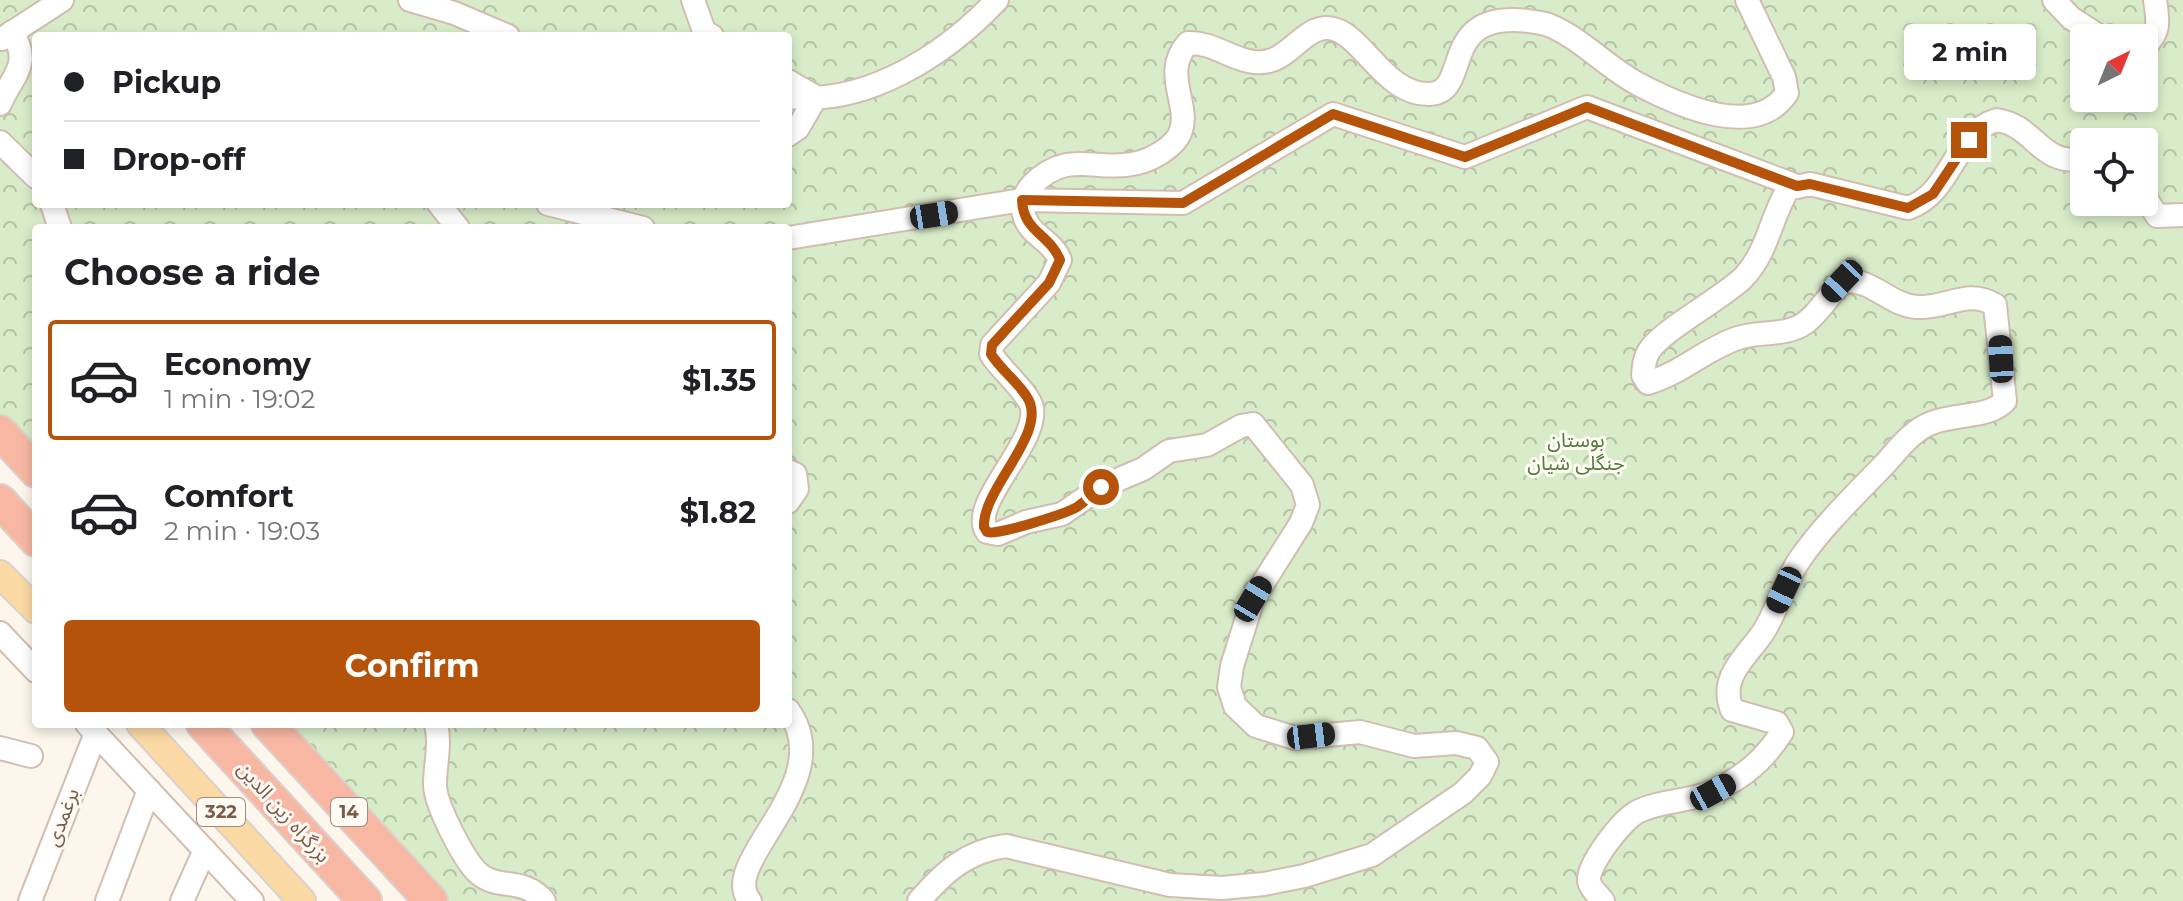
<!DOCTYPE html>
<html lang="en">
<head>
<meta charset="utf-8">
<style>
  :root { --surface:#fff; --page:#f6f6f6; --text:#202124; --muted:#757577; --line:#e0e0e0; --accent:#b45309 }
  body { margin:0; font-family:Montserrat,"Noto Sans Arabic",sans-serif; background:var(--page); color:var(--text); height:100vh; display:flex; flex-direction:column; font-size:30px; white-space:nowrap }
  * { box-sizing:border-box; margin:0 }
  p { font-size:26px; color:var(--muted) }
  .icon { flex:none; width:44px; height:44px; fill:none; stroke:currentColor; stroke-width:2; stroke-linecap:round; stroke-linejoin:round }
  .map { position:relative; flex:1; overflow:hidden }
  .side { position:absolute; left:32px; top:224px; width:760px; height:504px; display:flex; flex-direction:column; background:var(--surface); border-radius:8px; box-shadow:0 4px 12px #0003 }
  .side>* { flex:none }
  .guide { position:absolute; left:32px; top:32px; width:760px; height:176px; border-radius:8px; box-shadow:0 4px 12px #0003; display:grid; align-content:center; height:176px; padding:0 32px; background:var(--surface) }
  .needle { width:52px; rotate:43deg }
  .controls { position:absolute; left:2070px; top:24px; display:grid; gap:16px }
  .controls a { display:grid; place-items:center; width:88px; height:88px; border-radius:8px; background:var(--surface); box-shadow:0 4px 12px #0003; font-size:40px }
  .end { position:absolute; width:36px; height:36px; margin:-18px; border:10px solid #b45309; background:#fff; box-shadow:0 0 0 4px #fff }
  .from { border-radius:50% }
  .bubble { position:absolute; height:56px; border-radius:8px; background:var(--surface); box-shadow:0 4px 12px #0003; font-size:26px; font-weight:700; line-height:56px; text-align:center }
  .car { position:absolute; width:24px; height:48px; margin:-24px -12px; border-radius:10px; box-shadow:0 0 6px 2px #0007; background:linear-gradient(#222 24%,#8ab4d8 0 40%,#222 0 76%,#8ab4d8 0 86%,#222 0) }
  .guide b { display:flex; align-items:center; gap:28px; height:76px; font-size:30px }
  .guide b+b { border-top:2px solid var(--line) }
  .guide i { width:20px; height:20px; background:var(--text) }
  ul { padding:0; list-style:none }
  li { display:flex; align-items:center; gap:24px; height:120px; margin:0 16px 12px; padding:0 16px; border:4px solid transparent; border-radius:8px }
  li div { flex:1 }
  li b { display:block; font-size:30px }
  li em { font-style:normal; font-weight:700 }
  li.selected { border-color:var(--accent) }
  li>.icon { width:72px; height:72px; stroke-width:1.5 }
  h2 { padding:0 32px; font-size:36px; line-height:96px }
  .action { display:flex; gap:16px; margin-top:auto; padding:16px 32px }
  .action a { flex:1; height:92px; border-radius:8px; background:var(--accent); color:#fff; font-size:32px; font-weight:700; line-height:92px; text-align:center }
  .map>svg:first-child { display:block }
</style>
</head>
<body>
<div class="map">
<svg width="2183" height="901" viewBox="0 0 2183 901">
  <defs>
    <pattern id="forest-crowns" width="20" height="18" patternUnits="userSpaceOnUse" patternTransform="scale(2)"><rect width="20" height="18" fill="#d8ecc9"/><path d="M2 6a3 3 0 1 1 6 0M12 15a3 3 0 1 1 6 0" fill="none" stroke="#b4c2a5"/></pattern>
  </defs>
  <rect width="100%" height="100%" fill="#fdf6ec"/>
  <path fill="url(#forest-crowns)" fill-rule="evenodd" d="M0,0H2183V901H427L263,724H788V228H36V479L0,440ZM36,36H788V204H36ZM2084,38H2144V98H2084ZM2084,142H2144V202H2084Z"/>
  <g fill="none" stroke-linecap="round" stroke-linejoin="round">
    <g stroke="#d1beb0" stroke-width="26">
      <g id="minor">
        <path d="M410,0L454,13L508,36"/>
        <path d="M693,0L704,31L712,36"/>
        <path d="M2054,0L2071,18L2102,38"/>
        <path d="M2,39L62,0"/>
        <path d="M2144,47C2161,32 2158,20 2155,0"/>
        <path d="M788,81L816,97L798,128L788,135"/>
        <path d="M788,97C867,106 945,55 997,0"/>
        <path d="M0,104C13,74 32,65 12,32"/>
        <path d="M0,142L36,177"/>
        <path d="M2144,195L2157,216L2183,215"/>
        <path d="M52,204L60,228"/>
        <path d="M439,204L458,228"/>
        <path d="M548,204L643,228"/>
        <path d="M788,238L1022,200L1183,203L1333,114L1465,157L1587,107L1797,186"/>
        <path d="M788,471L795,474L797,489L788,502"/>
        <path d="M0,633L36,671"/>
        <path d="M87,724L252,901"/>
        <path d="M436,724C441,746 435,763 435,785C435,804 464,860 478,873C498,891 523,876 544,901"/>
        <path d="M0,748L31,756"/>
        <path d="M30,901L96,733"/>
        <path d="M107,901L149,790"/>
        <path d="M182,901L205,850"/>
        <path d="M750,901C716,863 841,783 788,710"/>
        <path d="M919,901C944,872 967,851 1006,846L1170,885L1222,888L1264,884L1304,876L1372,855L1463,793L1480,776L1487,762L1477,748L1456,743L1414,746L1360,732L1295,738L1256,726L1235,706L1229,687L1232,666L1253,599L1301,523L1308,505L1302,485L1253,424L1241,426L1207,445L1169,451L1143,469L1101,487L1062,514L1026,522L998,534L987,532C968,504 1038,444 1032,408C1029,393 1000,369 991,354L992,345L1049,283L1060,260C1053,241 1031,236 1025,218C1020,205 1023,195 1032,185C1068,148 1096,173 1137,163C1151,160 1170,149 1178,137C1195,108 1159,75 1188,43C1218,42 1240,68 1269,61C1294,55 1309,19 1337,30C1365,41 1388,96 1430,94C1475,92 1432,0 1546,24C1579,36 1606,67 1638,84C1678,105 1755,141 1787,93L1784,77L1747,0"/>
        <path d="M1603,901C1598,894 1591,890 1589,881C1587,865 1622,820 1637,812C1660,800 1690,802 1714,791C1744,777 1765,759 1782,732L1777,723L1732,710C1718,676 1748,656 1764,631C1778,608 1785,581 1800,559C1823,526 1853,497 1881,468C1895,454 1903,440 1920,429C1946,411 1986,421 2005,401L1995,305C1967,288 1947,309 1917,307C1888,305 1873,278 1842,281C1830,294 1819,313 1805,323C1788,336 1758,331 1738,338C1705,349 1682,373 1648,383L1643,375C1644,366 1644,359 1649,351C1661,331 1721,299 1743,278C1768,252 1770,219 1788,189L1810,184L1908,208C1952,194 1954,132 1997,120C2036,126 2039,166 2084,159"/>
      </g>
    </g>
    <g stroke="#dad1cd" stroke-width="30">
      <g id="major">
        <path d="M0,574L36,610"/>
        <path d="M140,724L302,901"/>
      </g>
    </g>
    <g stroke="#dad1cd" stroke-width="36">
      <g id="highway">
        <path d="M0,432L36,471"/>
        <path d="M0,501L36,540"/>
        <path d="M203,724L365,901"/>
        <path d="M268,724L431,901"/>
      </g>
    </g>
    <use href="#minor" stroke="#fff" stroke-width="22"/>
    <use href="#major" stroke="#fbd9a5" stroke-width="26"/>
    <use href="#highway" stroke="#f7b7a3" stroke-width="32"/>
  </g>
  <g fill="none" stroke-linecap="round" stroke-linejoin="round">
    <path stroke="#b45309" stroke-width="10" d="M1101,487C1093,493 1085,502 1077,507C1065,514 996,536 987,532L984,527C982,488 1050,432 1027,397C1017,381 1001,370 991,354L992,345L1049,283L1060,260C1050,234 1023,232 1022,200L1183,203L1333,114L1465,157L1587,107L1797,186L1810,184L1908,208L1933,194L1969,140"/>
  </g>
  <g text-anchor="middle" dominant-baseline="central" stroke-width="6" stroke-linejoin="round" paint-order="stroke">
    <g fill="#fffaf3" stroke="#a28b7f" stroke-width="2">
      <rect x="197" y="798" width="48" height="28" rx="6"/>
      <rect x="331" y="798" width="36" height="28" rx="6"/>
    </g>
    <g font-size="18" font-weight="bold" fill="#7a5c4d">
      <text x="221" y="812">322</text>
      <text x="349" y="812">14</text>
    </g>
    <g font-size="20" fill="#537a41" stroke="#fffaf3">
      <text x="1576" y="440">بوستان<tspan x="1576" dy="23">جنگلی شیان</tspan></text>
    </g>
    <g font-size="20" fill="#7a5c4d" stroke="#fffaf3">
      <text transform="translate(284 812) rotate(48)">بزرگراه زین الدین</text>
      <text transform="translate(62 817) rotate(-69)">برغمدی</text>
    </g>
  </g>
</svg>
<div class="controls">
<a><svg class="needle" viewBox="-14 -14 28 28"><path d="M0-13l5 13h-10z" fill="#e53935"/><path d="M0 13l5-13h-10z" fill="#757577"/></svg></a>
<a><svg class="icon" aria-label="locate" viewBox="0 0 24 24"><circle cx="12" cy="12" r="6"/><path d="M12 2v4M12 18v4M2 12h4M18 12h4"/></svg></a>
</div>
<i class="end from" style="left:1101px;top:487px"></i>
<i class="end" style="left:1969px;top:140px"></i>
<div class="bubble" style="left:1904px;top:24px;width:132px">2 min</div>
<i class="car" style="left:934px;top:215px;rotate:81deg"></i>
<i class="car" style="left:1842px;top:281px;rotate:223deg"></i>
<i class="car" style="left:2001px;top:359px;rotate:357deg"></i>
<i class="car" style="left:1784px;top:590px;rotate:205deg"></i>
<i class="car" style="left:1253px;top:599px;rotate:31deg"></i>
<i class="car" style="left:1311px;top:736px;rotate:83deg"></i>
<i class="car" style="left:1713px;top:792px;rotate:61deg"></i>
<div class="guide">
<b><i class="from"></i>Pickup</b>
<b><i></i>Drop-off</b>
</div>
<section class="side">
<h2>Choose a ride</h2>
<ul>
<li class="selected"><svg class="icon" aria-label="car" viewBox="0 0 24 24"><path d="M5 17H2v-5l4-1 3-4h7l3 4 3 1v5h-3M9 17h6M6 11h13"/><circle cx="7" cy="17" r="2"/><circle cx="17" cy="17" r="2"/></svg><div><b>Economy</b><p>1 min · 19:02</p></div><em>$1.35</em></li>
<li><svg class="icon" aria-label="car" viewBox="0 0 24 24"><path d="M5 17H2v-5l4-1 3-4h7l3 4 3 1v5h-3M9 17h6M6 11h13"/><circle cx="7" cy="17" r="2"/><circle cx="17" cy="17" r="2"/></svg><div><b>Comfort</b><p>2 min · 19:03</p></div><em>$1.82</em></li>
</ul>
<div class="action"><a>Confirm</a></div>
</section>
</div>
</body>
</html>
